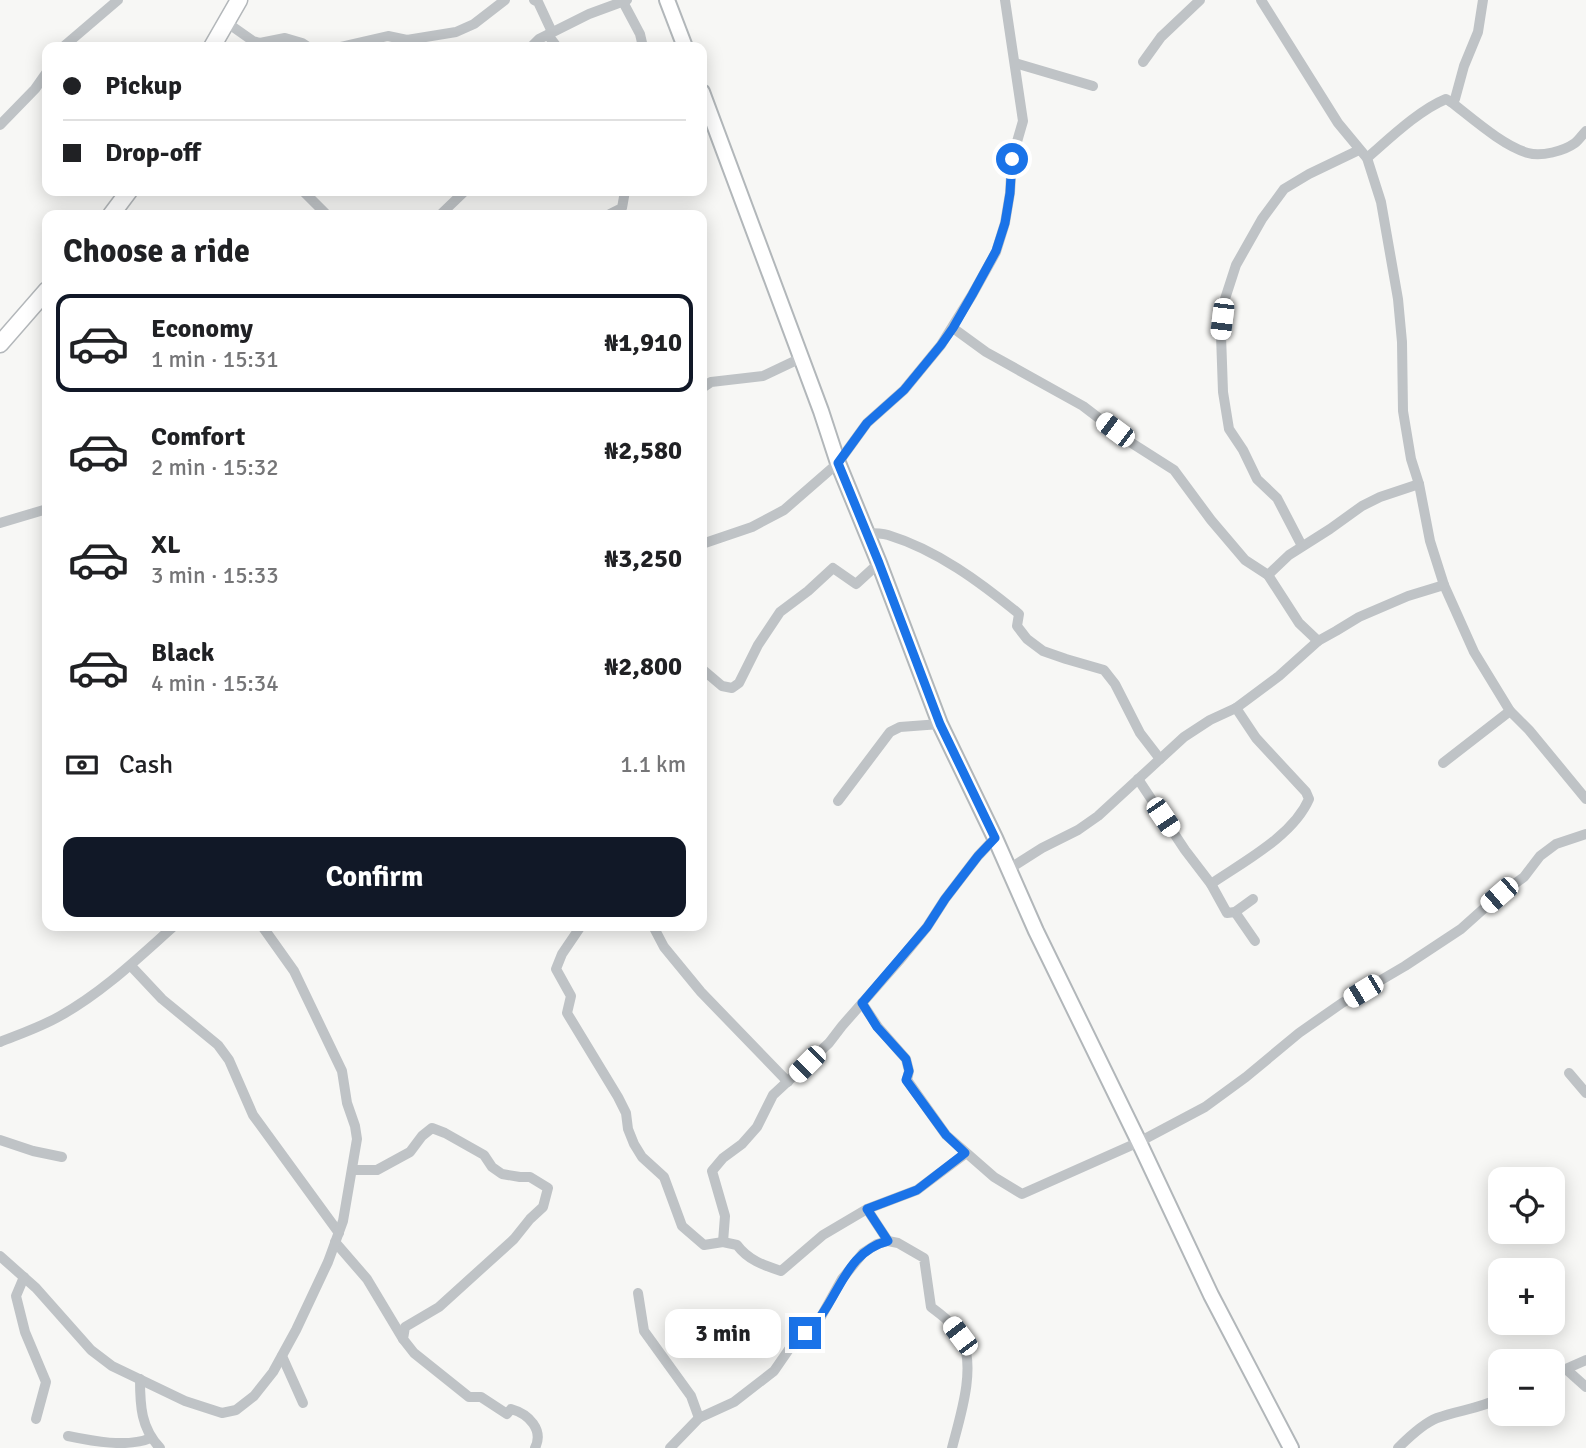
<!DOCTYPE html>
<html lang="en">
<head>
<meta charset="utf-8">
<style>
  :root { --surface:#fff; --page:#f2f2f2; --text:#202124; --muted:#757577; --line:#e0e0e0; --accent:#111827 }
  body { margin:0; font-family:Signika,sans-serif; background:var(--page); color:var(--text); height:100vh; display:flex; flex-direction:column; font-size:26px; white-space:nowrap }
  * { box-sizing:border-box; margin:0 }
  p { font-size:23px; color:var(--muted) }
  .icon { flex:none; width:38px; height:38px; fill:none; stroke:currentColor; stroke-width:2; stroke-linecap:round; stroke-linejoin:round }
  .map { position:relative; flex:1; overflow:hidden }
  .details { position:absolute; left:42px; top:210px; width:665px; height:721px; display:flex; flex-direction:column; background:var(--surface); border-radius:14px; box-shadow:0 4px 18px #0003 }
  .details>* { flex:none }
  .banner { position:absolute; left:42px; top:42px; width:665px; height:154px; border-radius:14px; box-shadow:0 4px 18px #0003; display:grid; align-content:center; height:154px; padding:0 21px; background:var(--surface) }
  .fabs { position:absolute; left:1488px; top:1167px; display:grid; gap:14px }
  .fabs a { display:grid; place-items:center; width:77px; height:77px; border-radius:14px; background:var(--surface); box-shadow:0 4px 18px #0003; font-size:35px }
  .end { position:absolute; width:32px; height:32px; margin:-16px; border:9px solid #1a73e8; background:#fff; box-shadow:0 0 0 4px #fff }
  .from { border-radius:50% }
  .bubble { position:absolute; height:49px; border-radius:14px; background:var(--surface); box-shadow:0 4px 18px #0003; font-size:23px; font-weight:700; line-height:49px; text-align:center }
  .car { position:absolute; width:21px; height:42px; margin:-21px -10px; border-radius:9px; box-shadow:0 0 5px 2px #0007; background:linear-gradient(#fff 24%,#345 0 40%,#fff 0 76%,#345 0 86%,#fff 0) }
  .banner b { display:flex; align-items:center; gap:24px; height:66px; font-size:26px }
  .banner b+b { border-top:2px solid var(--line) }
  .banner i { width:18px; height:18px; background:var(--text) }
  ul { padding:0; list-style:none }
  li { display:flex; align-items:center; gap:21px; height:98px; margin:0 14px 10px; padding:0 7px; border:4px solid transparent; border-radius:14px }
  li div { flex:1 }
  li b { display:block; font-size:26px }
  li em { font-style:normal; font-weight:700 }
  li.active { border-color:var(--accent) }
  li>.icon { width:63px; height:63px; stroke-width:1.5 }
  h2 { padding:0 21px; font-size:32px; line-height:84px }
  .pay { display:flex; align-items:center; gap:18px; height:77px; padding:0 21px; font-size:26px }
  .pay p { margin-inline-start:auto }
  .primary-button { display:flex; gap:14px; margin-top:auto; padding:14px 21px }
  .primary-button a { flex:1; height:80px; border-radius:14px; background:var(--accent); color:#fff; font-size:28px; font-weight:700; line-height:80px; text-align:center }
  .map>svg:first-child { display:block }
</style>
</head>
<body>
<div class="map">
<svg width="1586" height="1448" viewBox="0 0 1586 1448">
  <rect width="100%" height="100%" fill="#f7f7f5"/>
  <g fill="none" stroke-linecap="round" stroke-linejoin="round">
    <g stroke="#b2b7ba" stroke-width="18">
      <g id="secondary">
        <path d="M667,0L685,47"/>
        <path d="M702,92L821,411L838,463L879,563L940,724L995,838L1036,931L1139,1142L1211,1295L1291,1448"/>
      </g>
    </g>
    <g stroke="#b3b7ba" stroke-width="19">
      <g id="primary">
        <path d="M212,47L239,0"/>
        <path d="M111,215L129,191"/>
        <path d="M0,344L47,290"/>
      </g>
    </g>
    <g stroke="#bfc3c6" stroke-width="10">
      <path d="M534,0L538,2L552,32"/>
      <path d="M1261,0L1338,123L1367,158L1381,202L1398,299L1402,342L1403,411L1411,459L1419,484L1430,541L1444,585L1474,652L1510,711L1529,730L1586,799"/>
      <path d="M623,2L640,34L643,47"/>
      <path d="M226,22L253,41L260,43L285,38L302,43L308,47"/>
      <path d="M548,35L557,47"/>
      <path d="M63,47L118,0"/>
      <path d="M340,47L388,36L407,40L456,32L474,24L505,0"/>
      <path d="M531,47L539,39L589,14L627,0"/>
      <path d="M1143,62L1161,37L1200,0"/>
      <path d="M1015,63L1093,86"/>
      <path d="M1451,102C1472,118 1503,146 1528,153C1541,157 1564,151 1575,143C1579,140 1582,135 1586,131"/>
      <path d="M0,125L35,89L47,72"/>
      <path d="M1367,158C1389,139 1419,110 1446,99L1451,102L1455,99L1464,66L1478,32L1483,0"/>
      <path d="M303,191L327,215"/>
      <path d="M610,214L622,208L625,191"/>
      <path d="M440,215L465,191"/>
      <path d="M953,328L986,352L1083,406L1130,442L1174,470L1211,520L1245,560L1268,575L1299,623L1318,641"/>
      <path d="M702,388L711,382L763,376L801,358"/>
      <path d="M0,523L47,509"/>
      <path d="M866,533C874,533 881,533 888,535C937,550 980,582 1019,614L1017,626L1027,639L1043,651L1066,659L1104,670L1115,684L1140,733L1160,759"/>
      <path d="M702,544L752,527L784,510L838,463L867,423L904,390L941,345L972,295L996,252L1005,223L1010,193L1012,159L1023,121L1005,0"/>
      <path d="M1302,546L1277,498L1257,479L1243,450L1229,429L1223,392L1221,335L1224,302L1236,265L1262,219L1284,189L1309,174L1359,150"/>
      <path d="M1268,575L1289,555L1330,529L1362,506L1380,497L1419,484"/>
      <path d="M702,669L722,686L732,688L739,683L758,645L780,612L808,591L833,568L856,584L879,563"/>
      <path d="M1443,763L1510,711"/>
      <path d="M1138,779L1185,850L1211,884L1227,913L1235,912L1253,899"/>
      <path d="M838,801L890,732L900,727L940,724"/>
      <path d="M1009,869L1042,848L1078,830L1098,816L1184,737L1210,720L1236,708L1279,676L1318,641L1336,631L1359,617L1408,596L1444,585"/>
      <path d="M1211,884C1243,862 1293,836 1309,799L1306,792L1256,738L1236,708"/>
      <path d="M1235,912L1255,941"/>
      <path d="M581,926L562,954L556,969L571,996L567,1013L618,1097L626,1113L628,1129L634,1144L642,1157L664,1177L682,1226L704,1245L723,1242L737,1245C748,1260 763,1265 781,1271L823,1235L867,1209L917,1190L965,1154"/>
      <path d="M653,926L664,947L701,992L788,1082"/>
      <path d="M131,966L162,999L218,1045L229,1060L253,1115L339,1233"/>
      <path d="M862,1003L878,1027L906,1059L909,1071L907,1080L946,1135L994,1177L1022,1194L1139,1142L1205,1107L1246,1077L1299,1033L1342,1003L1405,966L1461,929L1499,895L1524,877L1540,856L1556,844L1586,834"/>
      <path d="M0,1042C20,1034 41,1027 60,1016C103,992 138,958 174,926"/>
      <path d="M1569,1073L1586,1093"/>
      <path d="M0,1140L33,1151L62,1157"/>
      <path d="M352,1170H377L410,1152L422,1136L432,1128L445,1133L484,1155L492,1167L502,1174L520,1177H530L548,1188L543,1207L530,1219L514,1239L439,1307L405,1327L403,1339L414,1353L469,1397H481L507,1414L511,1409C529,1414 544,1430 535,1448"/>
      <path d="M867,1209L888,1241"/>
      <path d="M335,1242L367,1279L403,1339"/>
      <path d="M723,1242L725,1216L712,1171L723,1158L742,1144L757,1127L773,1095L829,1043L842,1026L899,961L927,927L945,899L978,856L995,838"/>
      <path d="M0,1256L36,1288L91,1350L112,1366L185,1401L222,1413L236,1410L254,1396L273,1372L296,1330L328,1262L343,1221L357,1139L355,1126L347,1103L342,1071L294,971L262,926"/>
      <path d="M24,1277L16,1296L25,1332L46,1382L36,1419"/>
      <path d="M638,1293L644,1331L691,1396L699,1418"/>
      <path d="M282,1356L303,1403"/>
      <path d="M1567,1370L1586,1387"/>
      <path d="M1552,1375L1586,1360"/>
      <path d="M140,1379C140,1406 141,1428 160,1448"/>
      <path d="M68,1436C92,1441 127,1448 151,1438"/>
      <path d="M670,1448L699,1418L734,1402L774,1371L794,1342L817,1324L842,1279L863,1253L877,1244L888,1241L898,1243L924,1258L931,1307C943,1316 955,1325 962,1339C976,1369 960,1417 952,1448"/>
      <path d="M1398,1448C1408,1438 1424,1423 1437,1418C1458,1410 1480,1409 1500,1398"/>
    </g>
    <use href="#secondary" stroke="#fff" stroke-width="14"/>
    <use href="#primary" stroke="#fff" stroke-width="16"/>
  </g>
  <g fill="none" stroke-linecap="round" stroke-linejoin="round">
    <path stroke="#1a73e8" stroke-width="9" d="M805,1333C838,1307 842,1252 888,1241L867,1209L917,1190L965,1153L946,1135L906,1080L909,1071L906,1059L877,1027L862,1003L927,927L945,899L978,856L995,838L940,724L879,563L838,463L867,423L904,390L941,345L953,328L972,295L996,251L1005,223L1010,193L1012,159"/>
  </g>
</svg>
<div class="fabs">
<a><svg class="icon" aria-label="locate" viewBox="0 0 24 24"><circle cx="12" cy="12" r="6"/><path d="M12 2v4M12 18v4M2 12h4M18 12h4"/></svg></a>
<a>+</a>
<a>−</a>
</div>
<i class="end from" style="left:1012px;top:159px"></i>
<i class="end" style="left:805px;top:1333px"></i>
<div class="bubble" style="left:665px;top:1309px;width:116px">3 min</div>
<i class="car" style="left:1222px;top:319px;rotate:187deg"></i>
<i class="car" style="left:1115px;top:430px;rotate:307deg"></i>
<i class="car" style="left:1163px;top:817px;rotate:146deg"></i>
<i class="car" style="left:1499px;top:895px;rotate:229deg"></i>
<i class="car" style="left:1363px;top:991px;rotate:239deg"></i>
<i class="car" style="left:807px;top:1064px;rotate:225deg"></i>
<i class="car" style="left:960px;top:1336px;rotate:323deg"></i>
<div class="banner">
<b><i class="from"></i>Pickup</b>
<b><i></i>Drop-off</b>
</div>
<section class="details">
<h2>Choose a ride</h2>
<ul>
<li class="active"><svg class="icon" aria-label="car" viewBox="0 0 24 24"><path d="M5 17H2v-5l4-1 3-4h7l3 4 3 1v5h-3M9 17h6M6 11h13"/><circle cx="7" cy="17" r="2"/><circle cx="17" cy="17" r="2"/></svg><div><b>Economy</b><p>1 min · 15:31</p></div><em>₦1,910</em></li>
<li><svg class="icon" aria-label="car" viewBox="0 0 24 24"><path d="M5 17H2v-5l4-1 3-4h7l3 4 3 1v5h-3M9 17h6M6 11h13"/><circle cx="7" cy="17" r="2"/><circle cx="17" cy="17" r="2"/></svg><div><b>Comfort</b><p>2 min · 15:32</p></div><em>₦2,580</em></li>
<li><svg class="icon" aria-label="car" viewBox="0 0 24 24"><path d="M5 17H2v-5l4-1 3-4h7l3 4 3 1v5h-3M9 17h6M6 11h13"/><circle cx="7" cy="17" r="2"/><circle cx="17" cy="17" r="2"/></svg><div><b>XL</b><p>3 min · 15:33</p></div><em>₦3,250</em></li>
<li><svg class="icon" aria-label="car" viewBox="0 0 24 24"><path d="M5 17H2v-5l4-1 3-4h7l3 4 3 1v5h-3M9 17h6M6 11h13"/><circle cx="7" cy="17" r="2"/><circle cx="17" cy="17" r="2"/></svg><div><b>Black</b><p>4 min · 15:34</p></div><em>₦2,800</em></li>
</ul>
<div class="pay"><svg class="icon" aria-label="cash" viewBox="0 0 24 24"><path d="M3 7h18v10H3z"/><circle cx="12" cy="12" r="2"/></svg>Cash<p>1.1 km</p></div>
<div class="primary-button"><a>Confirm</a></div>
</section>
</div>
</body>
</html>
